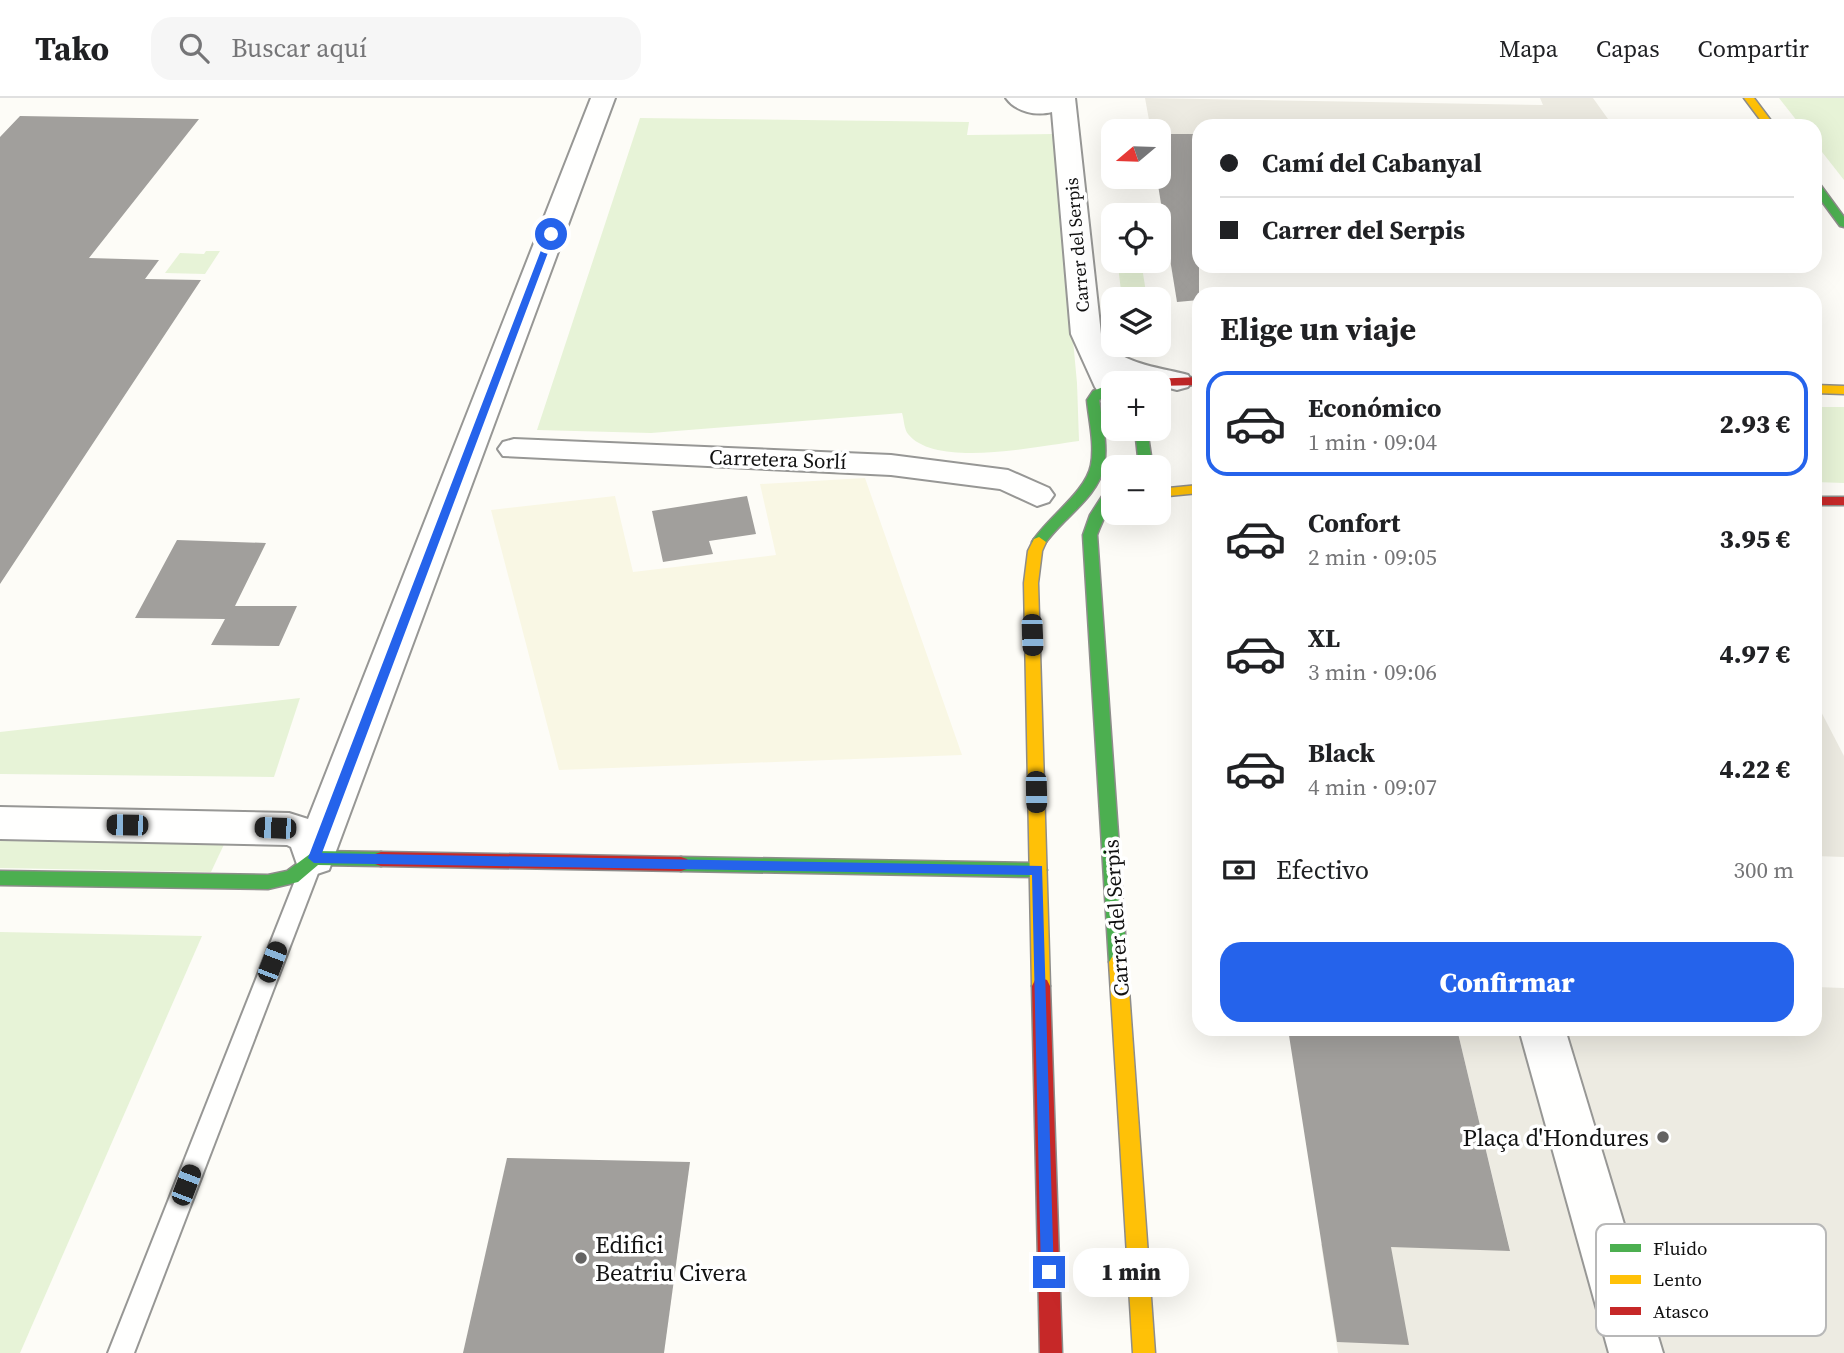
<!DOCTYPE html>
<html lang="es">
<head>
<meta charset="utf-8">
<style>
  :root { --surface:#fff; --page:#f6f6f6; --text:#202124; --muted:#757577; --line:#e0e0e0; --accent:#2563eb }
  body { margin:0; font-family:"Source Serif 4",serif; background:var(--page); color:var(--text); height:100vh; display:flex; flex-direction:column; font-size:26px; white-space:nowrap }
  * { box-sizing:border-box; margin:0 }
  p { font-size:23px; color:var(--muted) }
  .icon { flex:none; width:38px; height:38px; fill:none; stroke:currentColor; stroke-width:2; stroke-linecap:round; stroke-linejoin:round }
  .map { position:relative; flex:1; overflow:hidden }
  .drawer { position:absolute; left:1192px; top:189px; width:630px; height:749px; display:flex; flex-direction:column; background:var(--surface); border-radius:21px; box-shadow:0 7px 28px #0002 }
  .drawer>* { flex:none }
  .guide { position:absolute; left:1192px; top:21px; width:630px; height:154px; border-radius:21px; box-shadow:0 7px 28px #0002; display:grid; align-content:center; height:154px; padding:0 28px; background:var(--surface) }
  .needle { width:46px; rotate:251deg }
  .controls { position:absolute; left:1101px; top:21px; display:grid; gap:14px }
  .controls a { display:grid; place-items:center; width:70px; height:70px; border-radius:14px; background:var(--surface); box-shadow:0 7px 28px #0002; font-size:35px }
  .end { position:absolute; width:32px; height:32px; margin:-16px; border:9px solid #2563eb; background:#fff; box-shadow:0 0 0 4px #fff }
  .from { border-radius:50% }
  .bubble { position:absolute; height:49px; border-radius:21px; background:var(--surface); box-shadow:0 7px 28px #0002; font-size:23px; font-weight:800; line-height:49px; text-align:center }
  .car { position:absolute; width:21px; height:42px; margin:-21px -10px; border-radius:9px; box-shadow:0 0 5px 2px #0007; background:linear-gradient(#222 24%,#8ab4d8 0 40%,#222 0 76%,#8ab4d8 0 86%,#222 0) }
  .guide b { display:flex; align-items:center; gap:24px; height:66px; font-size:26px }
  .guide b+b { border-top:2px solid var(--line) }
  .guide i { width:18px; height:18px; background:var(--text) }
  ul { padding:0; list-style:none }
  li { display:flex; align-items:center; gap:21px; height:105px; margin:0 14px 10px; padding:0 14px; border:4px solid transparent; border-radius:21px }
  li div { flex:1 }
  li b { display:block; font-size:26px }
  li em { font-style:normal; font-weight:800 }
  li.selected { border-color:var(--accent) }
  li>.icon { width:63px; height:63px; stroke-width:1.5 }
  h2 { padding:0 28px; font-size:32px; line-height:84px }
  .pay { display:flex; align-items:center; gap:18px; height:77px; padding:0 28px; font-size:26px }
  .pay p { margin-inline-start:auto }
  .cta { display:flex; gap:14px; margin-top:auto; padding:14px 28px }
  .cta a { flex:1; height:80px; border-radius:21px; background:var(--accent); color:#fff; font-size:28px; font-weight:800; line-height:80px; text-align:center }
  header { display:flex; align-items:center; gap:42px; box-sizing:border-box; height:98px; padding:0 35px; background:var(--surface); border-bottom:2px solid var(--line) }
  header strong { font-size:33px }
  nav { display:flex; gap:38px; margin-inline-start:auto; font-size:24px }
  .search { width:490px; height:63px; background:var(--page); display:flex; align-items:center; gap:18px; box-sizing:border-box; padding:0 24px; border-radius:21px; color:var(--muted); font-size:26px }
  .map>svg:first-child { display:block }
</style>
</head>
<body>
<header>
<strong>Tako</strong>
<div class="search"><svg class="icon" aria-label="search" viewBox="0 0 24 24"><circle cx="10" cy="10" r="6"/><path d="M15 15l6 6"/></svg>Buscar aquí</div>
<nav><a>Mapa</a><a>Capas</a><a>Compartir</a></nav>
</header>
<div class="map">
<svg width="1844" height="1255" viewBox="0 0 1844 1255">
  <rect width="100%" height="100%" fill="#fdfcf7"/>
  <path fill="#f9f7e4" d="M865,380L962,657L559,672L491,412L615,398L633,474L776,457L760,386Z"/>
  <g fill="#e7f3d7">
    <path d="M1779,0H1844V82L1815,45V28H1801Z"/>
    <path d="M640,20L969,24L967,37L1054,36L1077,285L1079,343C1038,348 936,371 908,336C904,331 904,321 902,315L651,335L537,332Z"/>
    <path d="M206,153H220L205,176L165,175L180,155L204,156Z"/>
    <path d="M1131,163L1142,169L1147,201H1122L1118,168L1120,164Z"/>
    <path d="M1815,309H1844V385L1815,384Z"/>
    <path d="M300,600L274,679L0,676V634Z"/>
    <path d="M0,735L227,740L211,774L0,770Z"/>
    <path d="M0,834L202,838L20,1255H0Z"/>
  </g>
  <g fill="#edebe2">
    <path d="M1145,0L1543,7L1540,0H1593L1613,28L1239,27L1199,28V36H1159L1151,33Z"/>
    <path d="M1815,602L1844,658V759L1815,758Z"/>
    <path d="M1815,889L1844,890V1255H1338L1321,1146L1510,1152L1457,931H1815Z"/>
  </g>
  <g fill="#a19f9c">
    <path d="M20,18L199,21L89,160L159,162L145,181L201,182L0,486V39Z"/>
    <path d="M1158,36H1199V202L1177,204L1158,87Z"/>
    <path d="M747,398L756,436L709,443L713,456L663,464L652,413Z"/>
    <path d="M177,442L266,445L235,508H297L279,548L211,547L225,521L135,520Z"/>
    <path d="M1288,931H1457L1510,1153L1391,1149L1409,1247L1337,1244Z"/>
    <path d="M507,1060L690,1064L664,1255H463Z"/>
  </g>
  <g fill="none" stroke-linecap="round" stroke-linejoin="round">
    <g stroke="#979795" stroke-width="4">
      <path id="lane" d="M310,762L317,764L320,770L134,1255H108L300,770L303,764Z"/>
    </g>
    <g stroke="#979795" stroke-width="4">
      <g id="street">
        <path d="M591,0H615L329,772L314,777L299,772L291,749L287,747L0,741V709L289,715L308,721Z"/>
        <path d="M1006,0H1075L1101,236C1114,266 1159,269 1188,277L1192,283L1188,289L1177,292L1120,277L1124,285H1113V297L1099,295L1095,289L1071,236L1052,14C1036,18 1016,14 1006,0Z"/>
        <path d="M514,341L891,357L1008,372L1049,390L1054,397L1049,404L1037,408L1000,391L891,377L503,358L498,351L503,344Z"/>
        <path d="M1519,931H1565L1663,1255H1609Z"/>
      </g>
    </g>
    <g stroke="#8e8d8b" stroke-width="3">
      <g id="fast">
        <path d="M1815,84L1819,85L1844,119V129L1840,128L1815,94Z"/>
        <path d="M1113,285V294L1099,302C1102,323 1108,347 1104,368C1098,400 1061,421 1044,447H1034L1032,444C1047,420 1086,394 1091,367C1095,346 1089,323 1087,302L1093,293Z"/>
        <path d="M1135,331H1147L1151,358L1161,369L1159,372L1158,369H1147L1138,359Z"/>
        <path d="M1113,388C1113,406 1103,420 1097,437L1127,864L1124,869L1118,872L1112,869L1109,864L1083,437L1090,417L1108,389Z"/>
        <path d="M314,753L381,754L387,756L390,761L387,766L381,768L318,767L298,784L268,791L0,787V773L268,777L287,773Z"/>
        <path d="M681,759L1038,765L1044,767L1047,772L1044,777L1038,779L681,773L675,771L672,766L675,761Z"/>
      </g>
    </g>
    <g stroke="#8e8d8b" stroke-width="3">
      <g id="slow">
        <path d="M1744,0H1754L1775,28H1765Z"/>
        <path d="M1815,287L1844,288V296L1815,295Z"/>
        <path d="M1199,387V395L1158,399V391Z"/>
        <path d="M1039,439L1046,444L1042,453L1038,485L1050,888L1047,894L1041,896L1035,894L1032,888L1024,485L1028,453L1034,441Z"/>
        <path d="M1118,856L1124,859L1127,864L1155,1255H1133L1109,864L1112,859Z"/>
      </g>
    </g>
    <g stroke="#8e8d8b" stroke-width="3">
      <g id="jam">
        <path d="M1199,279V287L1158,288V285H1146L1152,281Z"/>
        <rect x="1815" y="399" width="29" height="8"/>
        <path d="M381,754L681,759L687,761L690,766L687,771L681,773L381,768L375,766L372,761L375,756Z"/>
        <path d="M1041,880L1047,882L1050,888L1062,1255H1040L1032,888L1035,882Z"/>
      </g>
    </g>
    <use href="#lane" fill="#fffffe" fill-rule="evenodd"/>
    <use href="#street" fill="#fffffe" fill-rule="evenodd"/>
    <use href="#fast" fill="#4caf50" fill-rule="evenodd"/>
    <use href="#slow" fill="#ffc107" fill-rule="evenodd"/>
    <use href="#jam" fill="#c62828" fill-rule="evenodd"/>
  </g>
  <path fill="#2563eb" d="M548,134L555,136L322,755L1042,768L1054,1180H1043L1041,1174L1032,777L314,765L308,760Z"/>
  <g fill="#646362" stroke="#fff" stroke-width="2.5">
    <circle cx="1663" cy="1039" r="7"/>
    <circle cx="581" cy="1160" r="7"/>
  </g>
  <g text-anchor="middle" dominant-baseline="central" stroke-width="7" stroke-linejoin="round" paint-order="stroke">
    <g font-size="18" fill="#111" stroke="#fff">
      <text transform="translate(1077 147) rotate(-95)">Carrer del Serpis</text>
    </g>
    <g font-size="21" fill="#111" stroke="#fff">
      <text transform="translate(778 361) rotate(2)">Carretera Sorlí</text>
      <text transform="translate(1116 820) rotate(-94)">Carrer del Serpis</text>
    </g>
    <g font-size="24" fill="#111" stroke="#fff" text-anchor="end">
      <text x="1649" y="1039">Plaça d'Hondures</text>
      <text x="595" y="1146" text-anchor="start">Edifici<tspan x="595" dy="28">Beatriu Civera</tspan></text>
    </g>
  </g>
  <rect x="1596" y="1126" width="230" height="112" rx="10" fill="#fff" stroke="#b8b8b8" stroke-width="2"/>
  <rect x="1610" y="1146" width="31" height="8" fill="#4caf50"/>
  <rect x="1610" y="1177" width="31" height="9" fill="#ffc107"/>
  <rect x="1610" y="1209" width="31" height="8" fill="#c62828"/>
  <g font-size="19" fill="#111">
    <text x="1653" y="1157">Fluido</text>
    <text x="1653" y="1188">Lento</text>
    <text x="1653" y="1220">Atasco</text>
  </g>
</svg>
<div class="controls">
<a><svg class="needle" viewBox="-14 -14 28 28"><path d="M0-13l5 13h-10z" fill="#e53935"/><path d="M0 13l5-13h-10z" fill="#757577"/></svg></a>
<a><svg class="icon" aria-label="locate" viewBox="0 0 24 24"><circle cx="12" cy="12" r="6"/><path d="M12 2v4M12 18v4M2 12h4M18 12h4"/></svg></a>
<a><svg class="icon" aria-label="layers" viewBox="0 0 24 24"><path d="M12 4l9 5-9 5-9-5zM3 14l9 5 9-5"/></svg></a>
<a>+</a>
<a>−</a>
</div>
<i class="end from" style="left:551px;top:136px"></i>
<i class="end" style="left:1049px;top:1174px"></i>
<div class="bubble" style="left:1073px;top:1150px;width:116px">1 min</div>
<i class="car" style="left:1032px;top:537px;rotate:178deg"></i>
<i class="car" style="left:1036px;top:694px;rotate:179deg"></i>
<i class="car" style="left:127px;top:727px;rotate:271deg"></i>
<i class="car" style="left:275px;top:730px;rotate:272deg"></i>
<i class="car" style="left:272px;top:864px;rotate:21deg"></i>
<i class="car" style="left:186px;top:1087px;rotate:21deg"></i>
<div class="guide">
<b><i class="from"></i>Camí del Cabanyal</b>
<b><i></i>Carrer del Serpis</b>
</div>
<section class="drawer">
<h2>Elige un viaje</h2>
<ul>
<li class="selected"><svg class="icon" aria-label="car" viewBox="0 0 24 24"><path d="M5 17H2v-5l4-1 3-4h7l3 4 3 1v5h-3M9 17h6M6 11h13"/><circle cx="7" cy="17" r="2"/><circle cx="17" cy="17" r="2"/></svg><div><b>Económico</b><p>1 min · 09:04</p></div><em>2.93 €</em></li>
<li><svg class="icon" aria-label="car" viewBox="0 0 24 24"><path d="M5 17H2v-5l4-1 3-4h7l3 4 3 1v5h-3M9 17h6M6 11h13"/><circle cx="7" cy="17" r="2"/><circle cx="17" cy="17" r="2"/></svg><div><b>Confort</b><p>2 min · 09:05</p></div><em>3.95 €</em></li>
<li><svg class="icon" aria-label="car" viewBox="0 0 24 24"><path d="M5 17H2v-5l4-1 3-4h7l3 4 3 1v5h-3M9 17h6M6 11h13"/><circle cx="7" cy="17" r="2"/><circle cx="17" cy="17" r="2"/></svg><div><b>XL</b><p>3 min · 09:06</p></div><em>4.97 €</em></li>
<li><svg class="icon" aria-label="car" viewBox="0 0 24 24"><path d="M5 17H2v-5l4-1 3-4h7l3 4 3 1v5h-3M9 17h6M6 11h13"/><circle cx="7" cy="17" r="2"/><circle cx="17" cy="17" r="2"/></svg><div><b>Black</b><p>4 min · 09:07</p></div><em>4.22 €</em></li>
</ul>
<div class="pay"><svg class="icon" aria-label="cash" viewBox="0 0 24 24"><path d="M3 7h18v10H3z"/><circle cx="12" cy="12" r="2"/></svg>Efectivo<p>300 m</p></div>
<div class="cta"><a>Confirmar</a></div>
</section>
</div>
</body>
</html>
